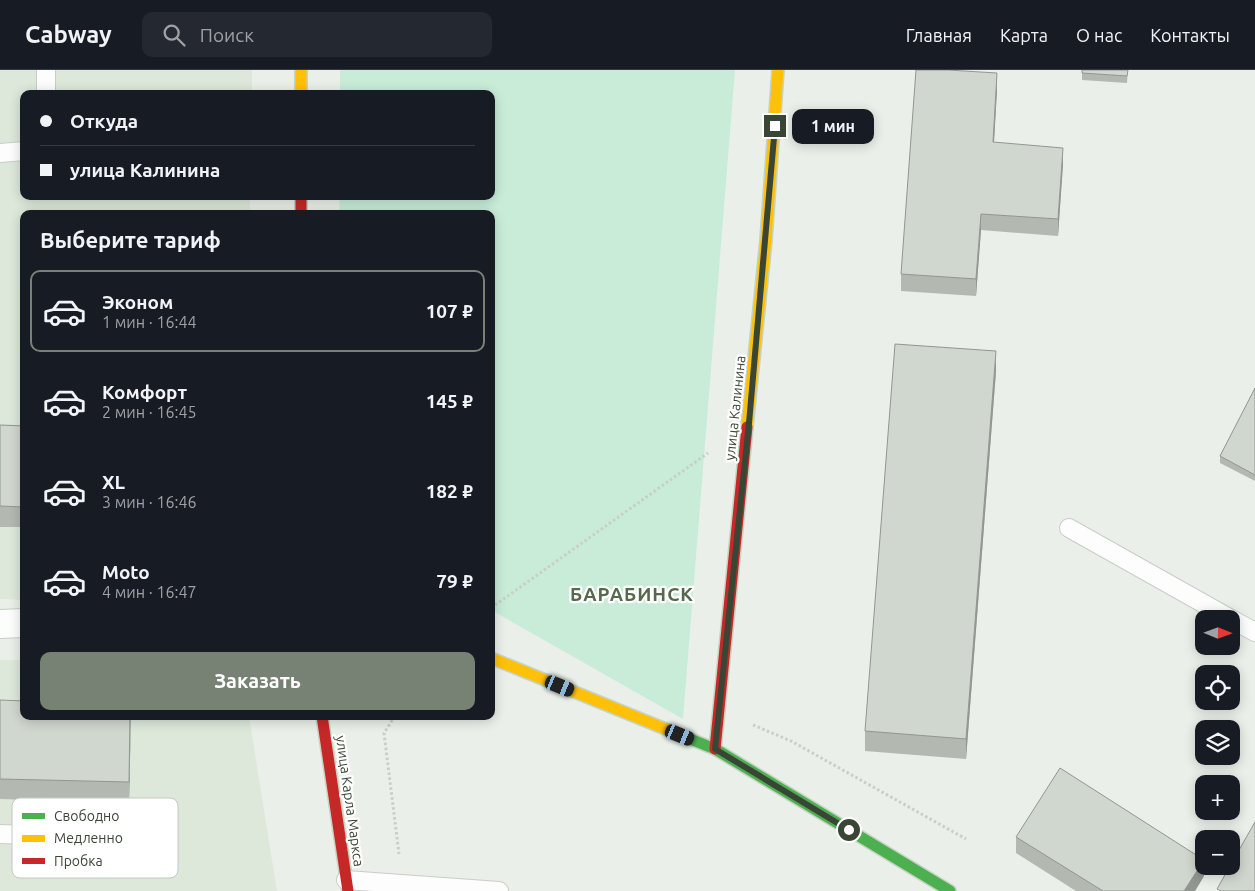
<!DOCTYPE html>
<html lang="ru">
<head>
<meta charset="utf-8">
<style>
  :root { --surface:#171b24; --page:#242831; --text:#f1f3f6; --muted:#9ea1a6; --line:#363941; --accent:#788274 }
  body { margin:0; font-family:Ubuntu,sans-serif; background:var(--page); color:var(--text); height:100vh; display:flex; flex-direction:column; font-size:19px; white-space:nowrap }
  * { box-sizing:border-box; margin:0 }
  p { font-size:16px; color:var(--muted) }
  .icon { flex:none; width:28px; height:28px; fill:none; stroke:currentColor; stroke-width:2; stroke-linecap:round; stroke-linejoin:round }
  .map { position:relative; flex:1; overflow:hidden }
  .drawer { position:absolute; left:20px; top:140px; width:475px; height:510px; display:flex; flex-direction:column; background:var(--surface); border-radius:10px; box-shadow:0 2px 12px #0003 }
  .drawer>* { flex:none }
  .hud { position:absolute; left:20px; top:20px; width:475px; height:110px; border-radius:10px; box-shadow:0 2px 12px #0003; display:grid; align-content:center; height:110px; padding:0 20px; background:var(--surface) }
  .needle { width:32px; rotate:91deg }
  .buttons { position:absolute; left:1195px; top:540px; display:grid; gap:10px }
  .buttons a { display:grid; place-items:center; width:45px; height:45px; border-radius:10px; background:var(--surface); box-shadow:0 2px 12px #0003; font-size:25px }
  .end { position:absolute; width:22px; height:22px; margin:-11px; border:6px solid #3a4635; background:#fff; box-shadow:0 0 0 2px #fff }
  .from { border-radius:50% }
  .bubble { position:absolute; height:35px; border-radius:10px; background:var(--surface); box-shadow:0 2px 12px #0003; font-size:16px; font-weight:700; line-height:35px; text-align:center }
  .car { position:absolute; width:15px; height:30px; margin:-15px -8px; border-radius:6px; box-shadow:0 0 4px 1px #0007; background:linear-gradient(#222 24%,#8ab4d8 0 40%,#222 0 76%,#8ab4d8 0 86%,#222 0) }
  .hud b { display:flex; align-items:center; gap:18px; height:48px; font-size:19px }
  .hud b+b { border-top:1px solid var(--line) }
  .hud i { width:12px; height:12px; background:var(--text) }
  ul { padding:0; list-style:none }
  li { display:flex; align-items:center; gap:15px; height:82px; margin:0 10px 8px; padding:0 10px; border:2px solid transparent; border-radius:10px }
  li div { flex:1 }
  li b { display:block; font-size:19px }
  li em { font-style:normal; font-weight:700 }
  li.active { border-color:var(--accent) }
  li>.icon { width:45px; height:45px; stroke-width:1.5 }
  h2 { padding:0 20px; font-size:22px; line-height:60px }
  .action { display:flex; gap:10px; margin-top:auto; padding:10px 20px }
  .action a { flex:1; height:58px; border-radius:10px; background:var(--accent); color:#fff; font-size:20px; font-weight:700; line-height:58px; text-align:center }
  header { display:flex; align-items:center; gap:30px; box-sizing:border-box; height:70px; padding:0 25px; background:var(--surface); border-bottom:1px solid var(--line) }
  header strong { font-size:24px }
  nav { display:flex; gap:28px; margin-inline-start:auto; font-size:18px }
  .search { width:350px; height:45px; background:var(--page); display:flex; align-items:center; gap:12px; box-sizing:border-box; padding:0 18px; border-radius:10px; color:var(--muted); font-size:19px }
  .map>svg:first-child { display:block }
</style>
</head>
<body>
<header>
<strong>Cabway</strong>
<div class="search"><svg class="icon" aria-label="search" viewBox="0 0 24 24"><circle cx="10" cy="10" r="6"/><path d="M15 15l6 6"/></svg>Поиск</div>
<nav><a>Главная</a><a>Карта</a><a>О нас</a><a>Контакты</a></nav>
</header>
<div class="map">
<svg width="1255" height="821" viewBox="0 0 1255 821">
  <rect width="100%" height="100%" fill="#eaf0e9"/>
  <g fill="#dde8da">
    <path d="M0,0H252V24H24V126H250V144H24V530L0,529Z"/>
    <path d="M0,590H24V646H249L277,821H0Z"/>
  </g>
  <path fill="#c9ecd9" d="M340,0H735L683,649L491,540V144H339L340,126H491V24H340Z"/>
  <g fill="none" stroke-linecap="round" stroke-linejoin="round">
    <g stroke="#c8cec6" stroke-width="20">
      <g id="lane">
        <path d="M46,0V24"/>
        <path d="M0,83L24,81"/>
        <path d="M1069,458L1231,549"/>
        <path d="M1231,549L1255,562"/>
        <path d="M0,764L127,768"/>
        <path d="M346,810L499,821"/>
      </g>
    </g>
    <g stroke="#c8cec6" stroke-width="30">
      <path id="street" d="M0,554L24,553"/>
    </g>
    <g stroke="#c6d3c3" stroke-width="14">
      <path id="fast" d="M668,660L715,679L950,821"/>
    </g>
    <g stroke="#c6d3c3" stroke-width="14">
      <g id="slow">
        <path d="M301,0V24"/>
        <path d="M747,357L766,170L778,0"/>
        <path d="M491,588L668,660"/>
      </g>
    </g>
    <g stroke="#c6d3c3" stroke-width="14">
      <g id="jam">
        <path d="M301,126V144"/>
        <path d="M322,646L348,821"/>
        <path d="M715,679L747,357"/>
      </g>
    </g>
    <g stroke="#c9cec6" stroke-width="3" stroke-dasharray="2.5 2.5" stroke-linecap="butt">
      <path d="M491,538L708,383"/>
      <path d="M395,646L384,663L399,784"/>
      <path d="M753,655L791,671L966,769"/>
    </g>
    <use href="#lane" stroke="#fcfdfc" stroke-width="18"/>
    <use href="#street" stroke="#fcfdfc" stroke-width="28"/>
    <use href="#fast" stroke="#4caf50" stroke-width="11"/>
    <use href="#slow" stroke="#ffc107" stroke-width="11"/>
    <use href="#jam" stroke="#c62828" stroke-width="11"/>
  </g>
  <g fill="#b3b9b1">
    <path d="M1082,0H1128L1127,13L1082,10Z"/>
    <path d="M997,20L994,73L1063,94L1058,166L981,160L976,226L901,221V204Z"/>
    <path d="M996,301L966,689L865,681V661Z"/>
    <path d="M1255,318V411L1220,393V386Z"/>
    <path d="M0,355L24,356V457H0Z"/>
    <path d="M0,630L131,646L129,733L0,729Z"/>
    <path d="M1016,767L1204,806L1195,821H1076L1016,783Z"/>
  </g>
  <g fill="#929690">
    <path d="M997,3V20L993,89V72Z"/>
    <path d="M1063,78V94L1058,166V149Z"/>
    <path d="M981,144V160L976,226V209Z"/>
    <path d="M996,281V301L966,689V669Z"/>
    <path d="M131,646L129,733V712Z"/>
    <path d="M1204,790V806L1195,821H1184Z"/>
  </g>
  <g fill="#d0d7ce" stroke="#929690">
    <path d="M916,0H948L997,3L993,72L1063,78L1058,149L981,144L976,209L901,204Z"/>
    <path d="M1082,0H1128L1127,6L1082,3Z"/>
    <path d="M895,274L996,281L966,669L865,661Z"/>
    <path d="M1255,318V405L1220,386Z"/>
    <path d="M0,355L24,356V437L0,436Z"/>
    <path d="M0,630L24,631V646H130L129,712L0,709Z"/>
    <path d="M1060,698L1204,790L1184,821H1103L1016,767Z"/>
    <path d="M1255,752V821H1221L1217,819L1230,796H1231V794Z"/>
  </g>
  <g fill="none" stroke-linecap="round" stroke-linejoin="round">
    <path stroke="#3a4635" stroke-width="6" d="M775,56L749,353L715,679L849,760"/>
  </g>
  <g text-anchor="middle" dominant-baseline="central" stroke-width="4.5" stroke-linejoin="round" paint-order="stroke">
    <g font-size="14" fill="#3a4635" stroke="#fff">
      <text transform="translate(735 338) rotate(-84)">улица Калинина</text>
      <text transform="translate(350 731) rotate(82)">улица Карла Маркса</text>
    </g>
    <g font-size="19" font-weight="bold" letter-spacing="1" fill="#56694c" stroke="#fff">
      <text x="632" y="524">БАРАБИНСК</text>
    </g>
  </g>
  <rect x="12" y="728" width="166" height="80" rx="8" fill="#fff" stroke="#c4c8c2" stroke-width="1"/>
  <rect x="22" y="743" width="23" height="6" fill="#4caf50"/>
  <rect x="22" y="765" width="23" height="7" fill="#ffc107"/>
  <rect x="22" y="788" width="23" height="6" fill="#c62828"/>
  <g font-size="14" fill="#3a4635">
    <text x="54" y="751">Свободно</text>
    <text x="54" y="773">Медленно</text>
    <text x="54" y="796">Пробка</text>
  </g>
</svg>
<div class="buttons">
<a><svg class="needle" viewBox="-14 -14 28 28"><path d="M0-13l5 13h-10z" fill="#e53935"/><path d="M0 13l5-13h-10z" fill="#9ea1a6"/></svg></a>
<a><svg class="icon" aria-label="locate" viewBox="0 0 24 24"><circle cx="12" cy="12" r="6"/><path d="M12 2v4M12 18v4M2 12h4M18 12h4"/></svg></a>
<a><svg class="icon" aria-label="layers" viewBox="0 0 24 24"><path d="M12 4l9 5-9 5-9-5zM3 14l9 5 9-5"/></svg></a>
<a>+</a>
<a>−</a>
</div>
<i class="end from" style="left:849px;top:760px"></i>
<i class="end" style="left:775px;top:56px"></i>
<div class="bubble" style="left:792px;top:39px;width:82px">1 мин</div>
<i class="car" style="left:560px;top:616px;rotate:112deg"></i>
<i class="car" style="left:680px;top:665px;rotate:112deg"></i>
<div class="hud">
<b><i class="from"></i>Откуда</b>
<b><i></i>улица Калинина</b>
</div>
<section class="drawer">
<h2>Выберите тариф</h2>
<ul>
<li class="active"><svg class="icon" aria-label="car" viewBox="0 0 24 24"><path d="M5 17H2v-5l4-1 3-4h7l3 4 3 1v5h-3M9 17h6M6 11h13"/><circle cx="7" cy="17" r="2"/><circle cx="17" cy="17" r="2"/></svg><div><b>Эконом</b><p>1 мин · 16:44</p></div><em>107 ₽</em></li>
<li><svg class="icon" aria-label="car" viewBox="0 0 24 24"><path d="M5 17H2v-5l4-1 3-4h7l3 4 3 1v5h-3M9 17h6M6 11h13"/><circle cx="7" cy="17" r="2"/><circle cx="17" cy="17" r="2"/></svg><div><b>Комфорт</b><p>2 мин · 16:45</p></div><em>145 ₽</em></li>
<li><svg class="icon" aria-label="car" viewBox="0 0 24 24"><path d="M5 17H2v-5l4-1 3-4h7l3 4 3 1v5h-3M9 17h6M6 11h13"/><circle cx="7" cy="17" r="2"/><circle cx="17" cy="17" r="2"/></svg><div><b>XL</b><p>3 мин · 16:46</p></div><em>182 ₽</em></li>
<li><svg class="icon" aria-label="car" viewBox="0 0 24 24"><path d="M5 17H2v-5l4-1 3-4h7l3 4 3 1v5h-3M9 17h6M6 11h13"/><circle cx="7" cy="17" r="2"/><circle cx="17" cy="17" r="2"/></svg><div><b>Moto</b><p>4 мин · 16:47</p></div><em>79 ₽</em></li>
</ul>
<div class="action"><a>Заказать</a></div>
</section>
</div>
</body>
</html>
